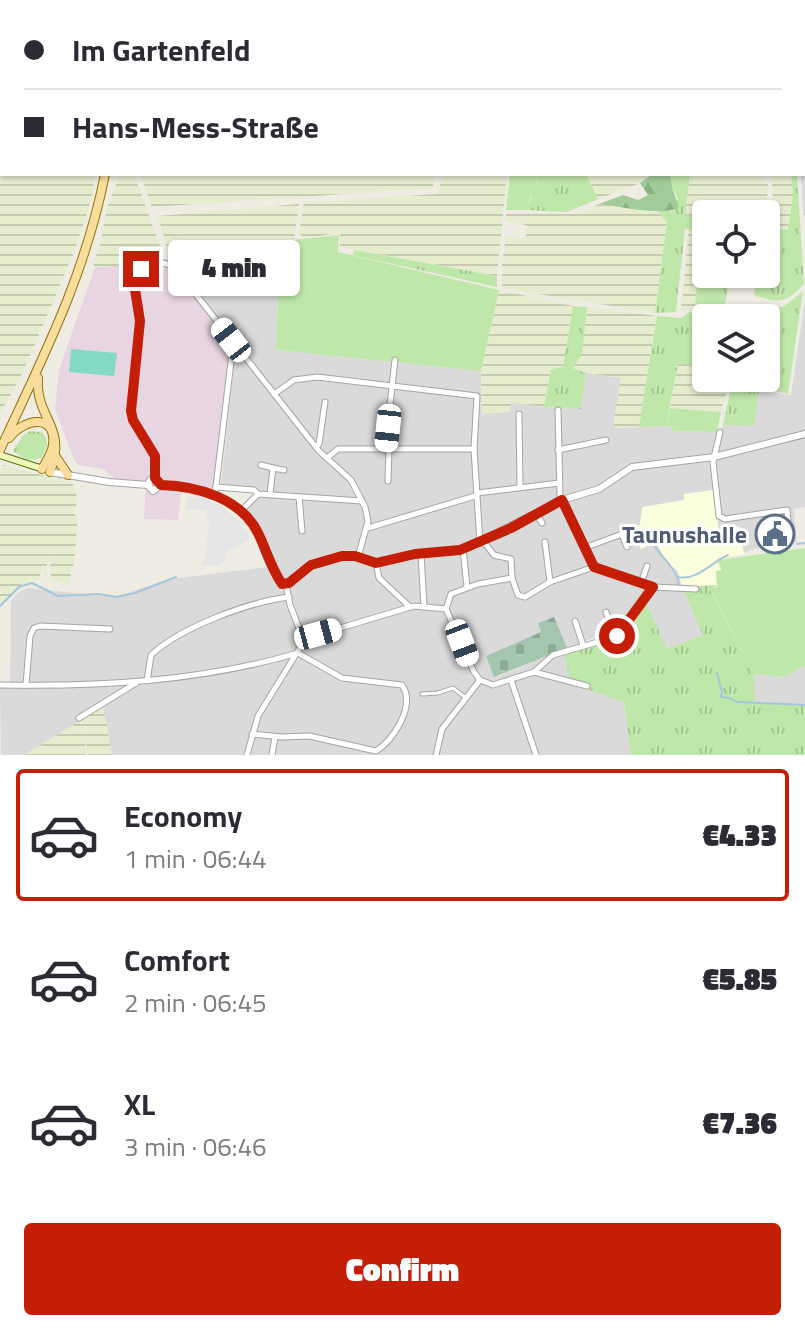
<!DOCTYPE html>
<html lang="en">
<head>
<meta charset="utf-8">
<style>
  :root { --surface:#fff; --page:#f2f2f3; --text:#2b2b33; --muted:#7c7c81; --line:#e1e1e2; --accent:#c51e06 }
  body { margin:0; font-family:"Titillium Web",sans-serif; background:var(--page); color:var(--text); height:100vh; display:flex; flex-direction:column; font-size:30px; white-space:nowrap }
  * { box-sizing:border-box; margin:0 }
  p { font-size:26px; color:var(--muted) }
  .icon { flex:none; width:44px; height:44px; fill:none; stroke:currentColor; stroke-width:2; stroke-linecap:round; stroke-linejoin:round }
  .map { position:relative; height:755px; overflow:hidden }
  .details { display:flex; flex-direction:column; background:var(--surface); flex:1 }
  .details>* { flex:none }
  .hud { position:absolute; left:0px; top:0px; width:806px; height:176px; box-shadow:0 2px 6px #0004; display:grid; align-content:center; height:176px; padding:0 24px; background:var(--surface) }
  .tools { position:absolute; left:692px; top:200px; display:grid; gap:16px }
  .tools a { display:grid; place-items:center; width:88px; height:88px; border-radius:8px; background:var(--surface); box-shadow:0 2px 6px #0004; font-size:40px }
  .end { position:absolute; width:36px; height:36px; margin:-18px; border:10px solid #c51e06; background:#fff; box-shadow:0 0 0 4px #fff }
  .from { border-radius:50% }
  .bubble { position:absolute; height:56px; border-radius:8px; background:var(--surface); box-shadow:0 2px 6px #0004; font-size:26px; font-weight:800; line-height:56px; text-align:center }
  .car { position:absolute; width:24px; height:48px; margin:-24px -12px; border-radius:10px; box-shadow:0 0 6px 2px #0007; background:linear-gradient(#fff 24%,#345 0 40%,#fff 0 76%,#345 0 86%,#fff 0) }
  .hud b { display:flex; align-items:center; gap:28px; height:76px; font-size:30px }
  .hud b+b { border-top:2px solid var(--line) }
  .hud i { width:20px; height:20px; background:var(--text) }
  ul { padding:14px 0 0; list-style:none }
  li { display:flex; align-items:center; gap:24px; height:132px; margin:0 16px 12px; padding:0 8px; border:4px solid transparent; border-radius:8px }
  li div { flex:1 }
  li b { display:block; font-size:30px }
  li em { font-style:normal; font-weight:800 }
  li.active { border-color:var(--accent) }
  li>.icon { width:72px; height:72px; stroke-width:1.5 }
  .primary-button { display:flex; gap:16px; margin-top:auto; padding:16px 24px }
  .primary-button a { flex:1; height:92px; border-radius:8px; background:var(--accent); color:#fff; font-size:32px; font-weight:800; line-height:92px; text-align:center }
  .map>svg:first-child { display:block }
</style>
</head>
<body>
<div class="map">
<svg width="805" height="755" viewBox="0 0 805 755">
  <defs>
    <pattern id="farmland-rules" width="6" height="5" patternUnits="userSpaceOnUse" patternTransform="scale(2)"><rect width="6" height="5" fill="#e6edcf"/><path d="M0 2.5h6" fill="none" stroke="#c5cbb1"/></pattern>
    <pattern id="grass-tufts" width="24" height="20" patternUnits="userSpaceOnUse" patternTransform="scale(2)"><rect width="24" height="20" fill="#c0e7aa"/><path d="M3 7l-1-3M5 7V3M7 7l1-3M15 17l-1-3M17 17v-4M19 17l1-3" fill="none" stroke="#a5c692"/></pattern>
    <pattern id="forest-firs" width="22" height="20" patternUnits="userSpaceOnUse" patternTransform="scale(2)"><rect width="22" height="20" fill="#a1cc99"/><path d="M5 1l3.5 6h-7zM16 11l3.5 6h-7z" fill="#8aaf83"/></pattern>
    <pattern id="cemetery-stones" width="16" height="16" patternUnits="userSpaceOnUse" patternTransform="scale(2)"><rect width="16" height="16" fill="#a5c6ae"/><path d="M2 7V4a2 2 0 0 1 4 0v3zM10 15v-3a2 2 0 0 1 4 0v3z" fill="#8eaa95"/></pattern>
  </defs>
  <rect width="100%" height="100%" fill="#eeece3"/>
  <g fill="#dbdada" fill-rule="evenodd">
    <path d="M460,0H805V215H803L801,174H804V2H460Z"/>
    <path d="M179,269L269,270V275H279L276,350L481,371L482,414L510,401L554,408L581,409L586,373L621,378L614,427L618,428L673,426V431L721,432L723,425L754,426L759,391L791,395L805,299V507L794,509L797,542L763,547L719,560L722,570L716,571L717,585L690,588L704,635L667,650L643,598L615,631L585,641L569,651L571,684L624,702L631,755H112L103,707L24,755H1L0,687H10L11,601L18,593L27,588L114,597L170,579L277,566L263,534L247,511L261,490L221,486L235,355L241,346ZM542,632L552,654L497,677Z"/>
    <path d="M805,666V706L754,703V674L785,677Z"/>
  </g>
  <path fill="#e7d5e1" d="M158,258L173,267L232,342L215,495L182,487L178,520L144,519L146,482L117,480L103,469L79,465L74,459L55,409L59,370L95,267L137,265Z"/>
  <path fill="#fafedc" d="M713,490L719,531L739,526L744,554L717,559L721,570L716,571L717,585L682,587L678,572L665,560L656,542L641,549L631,530L640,524L642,507L684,500V494Z"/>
  <g fill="url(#farmland-rules)">
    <path d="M0,0H39L2,2V174H95L92,197L75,250L22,374L0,414Z"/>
    <path d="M120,174H134L163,254L137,265L95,267L93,264L100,246L107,208Z"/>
    <path d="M140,174H435L433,188L152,207Z"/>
    <path d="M507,174L497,276L340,247V233L304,238L299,233L304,203L436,194L439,191L441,179L445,176Z"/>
    <path d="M586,174H653L640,183L598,199Z"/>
    <path d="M690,174H762L769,186L764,214H706V218L685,215Z"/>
    <path d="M771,174H791L793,196L788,230L768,226L773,198Z"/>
    <path d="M299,204L294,240L270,245L269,270L179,269L170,258L158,216Z"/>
    <path d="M599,204L658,211L667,222L655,313L502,288V265L506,236L526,238V225L505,221L506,214H578Z"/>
    <path d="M689,229L701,231L695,306L681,311Z"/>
    <path d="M499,290L573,306L563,367L551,369L544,407L511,402L509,412L482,414L481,371Z"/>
    <path d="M587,307L657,316L639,427H613L621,378L586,373L573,368L575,361L582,353Z"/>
    <path d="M706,359V378H730L721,412L670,408L678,362L704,367Z"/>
    <path d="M3,465L72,483L76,490L77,503L74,514L78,518L74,563L68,584L51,581L50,557L47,562L46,578L43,564L39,579L22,584L9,598L0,603V473Z"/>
    <path d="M103,707L112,755H88L84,733L86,755H24Z"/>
  </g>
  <g fill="url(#grass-tufts)">
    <path d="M536,174H586L598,199L567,212L526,210L538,181Z"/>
    <path d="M677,174H690L685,215L706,218V274H731L724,308L695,306L701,231L685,229L676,312L655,313L667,222L658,211H673L678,198L672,188V176Z"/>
    <path d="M791,174H797L804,284C784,305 778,303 754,295L758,274H766L768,226L788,230L793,196Z"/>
    <path d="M355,250L497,276V287L352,255Z"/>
    <path d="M803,291L788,394L771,390L776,365L766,361L778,307H783Z"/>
    <path d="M573,306L587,307L582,354L573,368L586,373L581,409L544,407L551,369L563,367Z"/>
    <path d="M690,312H716L715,318H706L704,367L678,363L666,426L639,427L657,316L680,318Z"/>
    <path d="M733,378H744L742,386L759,391L754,426L723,425Z"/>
    <path d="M30,431L42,432C50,442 47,447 41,458C30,462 23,458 13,451L23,435Z"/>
    <path d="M717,585L710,589L754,674L755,703L805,706V755H631L624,702L571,684L564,654L569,651L568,647L611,635L643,597L667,649L703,635L682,587Z"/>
  </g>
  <path fill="url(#forest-firs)" d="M653,174H671L672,188L679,207C663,217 619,206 599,204L623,195L638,200L648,195L640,183Z"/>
  <path fill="url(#cemetery-stones)" d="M554,617L567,648L494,677L486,656L541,632L538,623Z"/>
  <g fill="#c0e7aa">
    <path d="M510,174H536L539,194L531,196L526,210H506Z"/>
    <path d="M339,235L338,252L499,290L481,371L276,350L279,275H289L292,240Z"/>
    <path d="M670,408L721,412L717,432L672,431L673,426H666Z"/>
    <path d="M805,548V666L785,677L754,674L710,588L717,587L716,571L722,570L719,560Z"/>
  </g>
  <path fill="#83dbc5" d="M71,349L117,353L114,376L69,372Z"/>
  <path fill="#e5e5e5" d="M187,497L205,499L218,504L236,518L251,539L226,552L225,563H220V566L201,565L206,556L209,520L207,519V510L186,509Z"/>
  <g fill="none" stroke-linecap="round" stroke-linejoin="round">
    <g stroke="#a4c7db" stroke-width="2">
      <path d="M797,544L805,543"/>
      <path d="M654,545C664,561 676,567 679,585"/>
      <path d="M677,577C698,581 710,563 728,555"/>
      <path d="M0,606L19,587L32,583L58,596L99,594L117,597L135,593L176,577"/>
      <path d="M717,673L722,692L721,697L730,698L737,702L805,705"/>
    </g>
    <g stroke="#a4a4a4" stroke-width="5">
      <path id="pedestrian" d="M422,694L438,693L453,688L466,698"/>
    </g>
    <g stroke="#a4a4a4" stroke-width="7">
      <g id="minor">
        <path d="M523,0L525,2"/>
        <path d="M656,0V2"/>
        <path d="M739,0V2"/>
        <path d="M512,2L513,0"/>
        <path d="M574,2L575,0"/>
        <path d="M616,2V0"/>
        <path d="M698,2V0"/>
        <path d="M804,30H805"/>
        <path d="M274,394L294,380L317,377L477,396L474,449L480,543"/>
        <path d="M519,414L520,487"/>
        <path d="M720,432L713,462L719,516L725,519L787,510L788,520"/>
        <path d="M316,447L319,444L325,402"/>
        <path d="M385,449L395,360"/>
        <path d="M558,450L606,440"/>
        <path d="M327,458L338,449H474"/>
        <path d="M261,465L273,468"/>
        <path d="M155,478C159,441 134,438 131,408L140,321L133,289L135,277L141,269C153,260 164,260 176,269L319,451L351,480L365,507L368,521L358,557"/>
        <path d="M388,481L389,449"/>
        <path d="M216,487L254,490L258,494L362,501"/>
        <path d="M477,493L559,483"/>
        <path d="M270,494L273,468L284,470"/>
        <path d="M215,495L233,345"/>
        <path d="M299,497L302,531"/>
        <path d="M240,512L258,494"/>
        <path d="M536,514L542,523"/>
        <path d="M368,528L475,496"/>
        <path d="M483,541L494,555L511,559L512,578"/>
        <path d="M545,542L550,582"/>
        <path d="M584,548L622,534L627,547"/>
        <path d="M463,549L467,587"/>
        <path d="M421,553L424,607"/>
        <path d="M376,563L379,578L410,607"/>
        <path d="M594,567L653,587"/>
        <path d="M641,583L647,566"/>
        <path d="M446,609L451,594L478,584L512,578L518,595L525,597L550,582L594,567L560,496L558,410"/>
        <path d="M446,609L474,672L480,680L493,685L534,672L553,655L615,637L653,587L696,589"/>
        <path d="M606,612L615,637"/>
        <path d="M575,621L583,645"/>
        <path d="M304,641L310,637L414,606L446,609"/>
        <path d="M534,672L587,686"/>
        <path d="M511,680L536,755"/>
        <path d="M147,681L151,655C181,627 249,602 289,597"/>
        <path d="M0,685C100,687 202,681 298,653"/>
        <path d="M26,685L30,636L34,628L40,626L110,629"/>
        <path d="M79,718L136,683"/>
        <path d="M252,734L282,737L309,736L376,751C394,740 416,705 402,685L342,678L298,653"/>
        <path d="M247,755L258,716L304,641L290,605L286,584"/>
        <path d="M272,755L275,737"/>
        <path d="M436,755L442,729L480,680"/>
      </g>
    </g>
    <g stroke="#a4a4a4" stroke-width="8">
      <g id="tertiary">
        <path d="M50,472L109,482L148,485L153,491L161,485L155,478L150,480L148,485"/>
        <path d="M161,485C195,486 248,500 260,537C264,551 273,579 286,584L307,567L342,556H355L376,563L415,554L453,551L467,548L562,500L599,489L632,467L714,457L805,434"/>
      </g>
    </g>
    <g stroke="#587108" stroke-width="8">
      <path id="secondary" d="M0,455L43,469"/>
    </g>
    <g stroke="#927504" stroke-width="10">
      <g id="primary">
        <path d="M126,2V0"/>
        <path d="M38,378C35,419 68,426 50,472"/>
        <path d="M9,438C25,417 57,414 53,445C52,453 46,462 42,469"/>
        <path d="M0,450C43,357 85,276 105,174"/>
        <path d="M56,457L68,475"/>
      </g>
    </g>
    <use href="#pedestrian" stroke="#fff" stroke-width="3"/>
    <use href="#minor" stroke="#fff" stroke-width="5"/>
    <use href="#tertiary" stroke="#fff" stroke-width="6"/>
    <use href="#secondary" stroke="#ecf7b8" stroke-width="6"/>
    <use href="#primary" stroke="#f9dd9d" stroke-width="8"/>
  </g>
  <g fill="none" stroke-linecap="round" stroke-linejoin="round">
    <path stroke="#c51e06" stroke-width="10" d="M141,269L134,283L140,321L131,411L133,420L155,456V478L161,485C197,486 241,498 258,533C266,549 271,568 282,584L289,583L311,565L342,556H355L376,563L415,554L460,550L511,528L562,500L594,567L653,587L617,636"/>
  </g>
  <defs>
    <g id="civic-ring" transform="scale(2)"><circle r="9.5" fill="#fff" stroke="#5c6f8a" stroke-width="1.5"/><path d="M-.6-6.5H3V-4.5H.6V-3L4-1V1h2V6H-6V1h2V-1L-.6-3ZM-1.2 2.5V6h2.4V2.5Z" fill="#5c6f8a"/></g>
  </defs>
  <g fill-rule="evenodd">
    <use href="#civic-ring" x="775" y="534"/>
  </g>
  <g text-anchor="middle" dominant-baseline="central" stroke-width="6" stroke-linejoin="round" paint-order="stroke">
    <g font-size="24" font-weight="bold" fill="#4e5e75" stroke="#fff" text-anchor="end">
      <text x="747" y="534">Taunushalle</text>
    </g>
  </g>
</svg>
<div class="tools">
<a><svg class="icon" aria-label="locate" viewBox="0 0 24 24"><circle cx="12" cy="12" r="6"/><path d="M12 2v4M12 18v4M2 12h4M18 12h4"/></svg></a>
<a><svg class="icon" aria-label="layers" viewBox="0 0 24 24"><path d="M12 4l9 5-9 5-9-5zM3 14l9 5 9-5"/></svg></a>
</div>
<i class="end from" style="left:617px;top:636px"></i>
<i class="end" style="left:141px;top:269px"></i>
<div class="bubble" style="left:168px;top:240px;width:132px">4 min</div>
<i class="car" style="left:231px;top:340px;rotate:322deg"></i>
<i class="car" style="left:388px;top:428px;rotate:186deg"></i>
<i class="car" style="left:318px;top:634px;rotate:75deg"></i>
<i class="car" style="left:462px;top:643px;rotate:159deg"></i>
<div class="hud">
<b><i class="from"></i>Im Gartenfeld</b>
<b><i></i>Hans-Mess-Straße</b>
</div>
</div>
<section class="details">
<ul>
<li class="active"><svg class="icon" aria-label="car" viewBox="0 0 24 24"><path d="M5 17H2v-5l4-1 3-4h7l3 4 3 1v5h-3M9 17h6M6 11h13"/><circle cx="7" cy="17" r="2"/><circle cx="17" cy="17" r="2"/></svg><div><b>Economy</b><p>1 min · 06:44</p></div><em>€4.33</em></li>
<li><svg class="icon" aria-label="car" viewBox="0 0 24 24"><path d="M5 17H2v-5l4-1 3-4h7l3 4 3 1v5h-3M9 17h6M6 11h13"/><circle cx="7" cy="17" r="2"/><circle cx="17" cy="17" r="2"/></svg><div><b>Comfort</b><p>2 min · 06:45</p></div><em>€5.85</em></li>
<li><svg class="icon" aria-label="car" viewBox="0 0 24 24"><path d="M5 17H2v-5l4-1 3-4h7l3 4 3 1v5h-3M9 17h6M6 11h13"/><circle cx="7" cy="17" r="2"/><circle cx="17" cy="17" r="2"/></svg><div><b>XL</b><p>3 min · 06:46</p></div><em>€7.36</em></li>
</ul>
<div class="primary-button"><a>Confirm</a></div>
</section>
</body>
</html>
